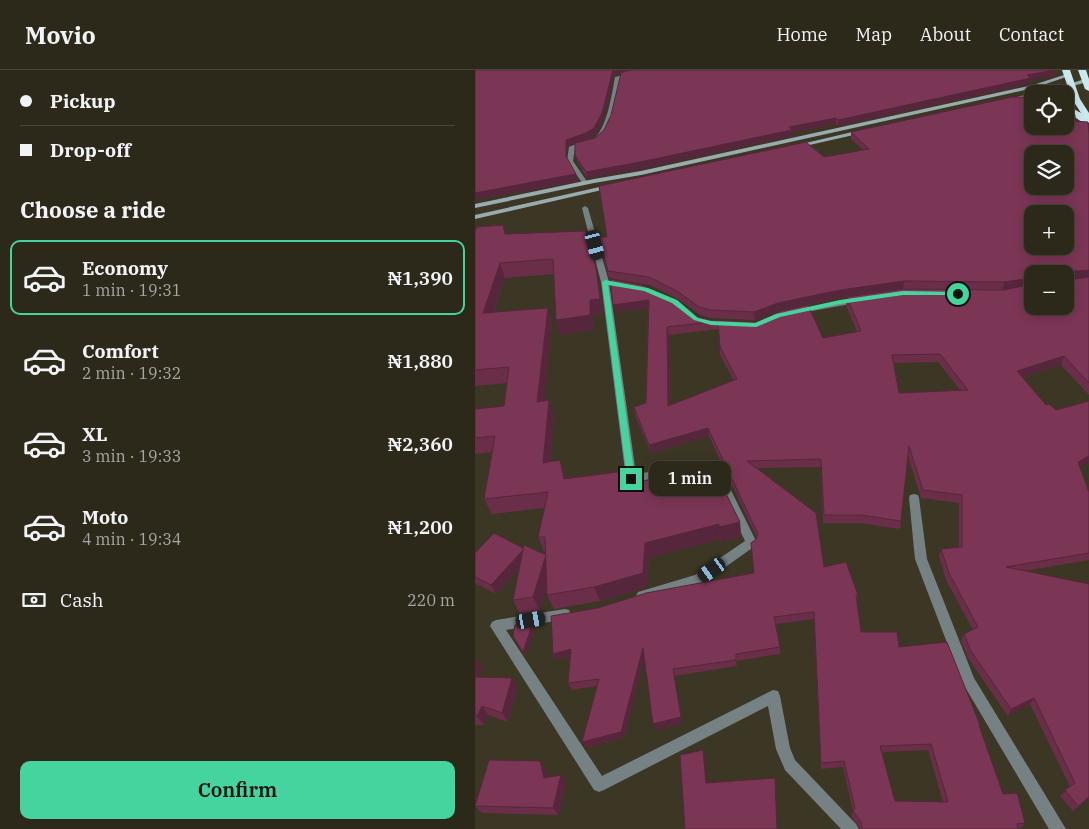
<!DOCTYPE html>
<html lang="en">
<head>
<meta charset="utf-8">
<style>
  :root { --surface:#2c291b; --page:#343124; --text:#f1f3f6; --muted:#a6a6a3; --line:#48453a; --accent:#46d49e }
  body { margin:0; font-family:"IBM Plex Serif",serif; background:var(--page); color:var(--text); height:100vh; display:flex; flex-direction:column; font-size:19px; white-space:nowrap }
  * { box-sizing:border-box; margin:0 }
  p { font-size:16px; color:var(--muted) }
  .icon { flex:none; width:28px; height:28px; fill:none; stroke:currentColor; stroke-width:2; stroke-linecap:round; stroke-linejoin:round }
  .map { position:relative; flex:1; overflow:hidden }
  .sheet { display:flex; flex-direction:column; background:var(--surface); width:475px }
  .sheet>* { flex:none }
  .top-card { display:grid; align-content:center; height:110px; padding:0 20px; background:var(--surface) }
  .tools { position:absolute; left:549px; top:15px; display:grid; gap:10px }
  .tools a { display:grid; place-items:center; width:50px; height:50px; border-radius:10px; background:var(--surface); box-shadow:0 2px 12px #0003,0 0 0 1px var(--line); font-size:25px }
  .end { position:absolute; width:22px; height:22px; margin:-11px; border:6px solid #46d49e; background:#111; box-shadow:0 0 0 2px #111 }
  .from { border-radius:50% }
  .bubble { position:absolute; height:35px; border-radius:10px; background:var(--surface); box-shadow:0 2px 12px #0003,0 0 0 1px var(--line); font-size:16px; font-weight:600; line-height:35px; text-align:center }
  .car { position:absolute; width:15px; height:30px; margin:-15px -8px; border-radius:6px; box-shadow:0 0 4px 1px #0007; background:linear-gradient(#222 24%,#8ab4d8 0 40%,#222 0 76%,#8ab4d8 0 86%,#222 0) }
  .top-card b { display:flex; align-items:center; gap:18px; height:48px; font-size:19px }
  .top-card b+b { border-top:1px solid var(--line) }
  .top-card i { width:12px; height:12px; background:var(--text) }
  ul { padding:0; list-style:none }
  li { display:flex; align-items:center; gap:15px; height:75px; margin:0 10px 8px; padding:0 10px; border:2px solid transparent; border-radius:10px }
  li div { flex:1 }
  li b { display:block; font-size:19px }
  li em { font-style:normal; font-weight:600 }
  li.selected { border-color:var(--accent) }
  li>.icon { width:45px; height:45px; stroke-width:1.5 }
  h2 { padding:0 20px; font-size:22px; line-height:60px }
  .pay { display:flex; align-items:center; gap:12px; height:55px; padding:0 20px; font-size:19px }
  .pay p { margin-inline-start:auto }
  .cta { display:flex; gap:10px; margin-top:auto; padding:10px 20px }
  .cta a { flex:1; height:58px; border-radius:10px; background:var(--accent); color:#111; font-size:20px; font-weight:600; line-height:58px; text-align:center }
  header { display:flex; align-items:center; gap:30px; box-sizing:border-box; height:70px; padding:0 25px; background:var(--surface); border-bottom:1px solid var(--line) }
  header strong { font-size:24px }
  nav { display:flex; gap:28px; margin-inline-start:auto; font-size:18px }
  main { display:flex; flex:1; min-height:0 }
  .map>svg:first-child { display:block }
</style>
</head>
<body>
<header>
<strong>Movio</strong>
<nav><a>Home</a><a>Map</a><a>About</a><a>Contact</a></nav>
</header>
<main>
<section class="sheet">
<div class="top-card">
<b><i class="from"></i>Pickup</b>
<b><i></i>Drop-off</b>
</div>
<h2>Choose a ride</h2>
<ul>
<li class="selected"><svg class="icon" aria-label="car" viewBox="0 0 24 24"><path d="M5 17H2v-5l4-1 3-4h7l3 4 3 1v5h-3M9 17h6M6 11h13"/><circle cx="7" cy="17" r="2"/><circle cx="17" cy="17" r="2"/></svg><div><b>Economy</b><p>1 min · 19:31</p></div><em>₦1,390</em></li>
<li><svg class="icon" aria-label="car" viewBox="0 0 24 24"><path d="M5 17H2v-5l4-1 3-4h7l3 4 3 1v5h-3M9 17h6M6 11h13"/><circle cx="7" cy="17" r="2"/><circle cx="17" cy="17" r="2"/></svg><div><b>Comfort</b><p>2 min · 19:32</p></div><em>₦1,880</em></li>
<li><svg class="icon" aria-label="car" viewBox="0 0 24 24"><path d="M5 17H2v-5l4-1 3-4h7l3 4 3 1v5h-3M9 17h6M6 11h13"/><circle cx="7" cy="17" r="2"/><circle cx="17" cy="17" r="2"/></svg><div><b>XL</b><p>3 min · 19:33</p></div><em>₦2,360</em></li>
<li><svg class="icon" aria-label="car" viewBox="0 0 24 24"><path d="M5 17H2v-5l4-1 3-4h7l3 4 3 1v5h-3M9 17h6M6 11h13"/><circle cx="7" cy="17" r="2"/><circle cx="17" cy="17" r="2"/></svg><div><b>Moto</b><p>4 min · 19:34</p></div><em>₦1,200</em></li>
</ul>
<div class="pay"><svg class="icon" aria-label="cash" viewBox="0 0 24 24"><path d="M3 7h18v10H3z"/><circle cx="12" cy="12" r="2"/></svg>Cash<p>220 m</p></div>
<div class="cta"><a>Confirm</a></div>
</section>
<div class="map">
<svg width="614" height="759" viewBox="0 0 614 759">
  <rect width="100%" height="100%" fill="#3b3724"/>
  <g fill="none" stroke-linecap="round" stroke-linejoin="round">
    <g fill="#768184" fill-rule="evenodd">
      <path d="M157,3L159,5L145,8C141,25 138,60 123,71C116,75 107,76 100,78L98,91L113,113L108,114L92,91L94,77C101,73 110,74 117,70C132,61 137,23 140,7Z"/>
      <path d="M110,136L113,138L134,212L161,404L206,397L210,398L211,401L210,404L156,413L152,412L151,409L126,212L107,138Z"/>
      <path d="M383,228L387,230L386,232L321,244L317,242L321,240Z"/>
      <path d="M239,392L243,393L244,396L282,473L280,476L228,513L167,531L163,530L161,526L163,522L220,505L270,471L236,400L221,401L220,398L221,395Z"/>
      <path d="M439,424L443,425L444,428L452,489L499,608L591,759H574L487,612L440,489L434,428L435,425Z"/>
      <path d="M90,539L94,540L96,544L94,548L90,549L31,560L127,706L298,620L303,621L305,626L315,678L320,690L381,754L384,759H366L310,700L301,679L293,636L129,720L124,722L119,720L15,556L17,552L21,550Z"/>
    </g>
    <g fill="#99abaf" fill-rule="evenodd">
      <path d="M592,4L594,6L559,18L166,105L119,113L0,138V134L119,109L166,101L558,15Z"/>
      <path d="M610,9L612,12L570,24H561Z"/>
      <path d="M558,23L559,24H558V27L533,32L530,30Z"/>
      <path d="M390,59L392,60V62L321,78L318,76Z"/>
      <path d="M138,114L140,115V117L0,149V145Z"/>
    </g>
    <g fill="#cce8ef" fill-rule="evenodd">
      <path d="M587,0H595L605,29L614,43V53H608L590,40V34L606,43L597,29Z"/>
      <path d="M603,0H611L614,9V21L610,19Z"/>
    </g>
  </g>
  <g fill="#6a2e49" fill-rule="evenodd">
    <path d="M0,0H580L579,6L555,10L554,14L363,56L361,54L317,62V66L166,99L112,108L102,91L100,85V74L92,77V89L103,111L0,130ZM150,1L136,45L129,60L120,68L112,70L121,64L128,50L139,5Z"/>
    <path d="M594,44L614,64V325L586,295L547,307L571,335L581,340L614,331V392L604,397L614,422V490L549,501L614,514V728L598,741L585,726L595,717L555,634L533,646L493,588L486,571L489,564L498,560L471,510L464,486L466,479L484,477V433L446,428L433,386L426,451L425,459L385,453H348L346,397L282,398L349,497L383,525L382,532L386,562L424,577L505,655L504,656L528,724L550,753L546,758H543V759H385V758L376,746L378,741L368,697L346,699L339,549L301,554L305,577V584L261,591L262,596L199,606L207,653L181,660L169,588L149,668L111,678L107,672L122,616L97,620L93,613L95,587L81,590L78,584L123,538L279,503L277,481L282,468L234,366L176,383L160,345L159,337L171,333L173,238L140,242L135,209L216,245L235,250L348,268L382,262L371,235L372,227L303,241L280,250L236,248L225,245L203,229L175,215L134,208L124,167H132L349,87L388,80L376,69V62ZM558,204L590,236H558ZM244,259L245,285L259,311L195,335L194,265ZM463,292L485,320L424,323L419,293ZM453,680L468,732L420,731L406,682Z"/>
    <path d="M28,155L31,164L121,198L124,212L128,244L118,245L119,260L85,265L81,250L79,204L30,208L19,242L73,238L77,253L69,331L79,346L75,392L90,405L91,408L151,401L154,414L265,452L266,467L246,472L245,469L174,488L172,517L125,531L79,539L72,525V516L65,541L45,544L38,530L44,499L21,524L0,513V483L48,478L71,485L70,481H69L63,467L69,438L17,444L9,429L17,382L0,384V339L29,336L32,313L0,316V161Z"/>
    <path d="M0,588L7,597L4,607L43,617L33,652L13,645L9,655H0Z"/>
    <path d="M71,699L72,707L91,712L84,745L7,743L0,736Z"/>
  </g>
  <g fill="#56263c">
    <path d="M138,0H161L150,1L139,5L128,50L121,64L113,70L92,77V93L91,86V70Z"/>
    <path d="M580,0L579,6L555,10L554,14L363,56V50L552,5Z"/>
    <path d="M361,48V54L317,62V66L166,99L112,108L111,102L314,57Z"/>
    <path d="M101,104L103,111L0,130V123Z"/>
    <path d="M25,193L30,208L13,258L8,243Z"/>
    <path d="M121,198L124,212L128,244L118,245L119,260L85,265L81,250L115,230Z"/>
    <path d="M614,200V207L590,210L591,204L592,202Z"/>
    <path d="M558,208V215L527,220L529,212Z"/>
    <path d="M429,211L428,219L365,228L303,241L280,250L279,242L303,233L365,220Z"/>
    <path d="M174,230L175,238L140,242L138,235Z"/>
    <path d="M73,238L77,253L68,347L62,332Z"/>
    <path d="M192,257L194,265L195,344L193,336Z"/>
    <path d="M589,286L586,295L539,309L542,301Z"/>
    <path d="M74,330L79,346L74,408L68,393Z"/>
    <path d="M233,358L234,366L176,383L174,375Z"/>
    <path d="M614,386V392L599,400L603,392Z"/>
    <path d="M85,390L90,405L94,424L89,409Z"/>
    <path d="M265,452L266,467L246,472L244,457Z"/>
    <path d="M244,454L245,469L174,488L172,517L125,531L119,517L170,473Z"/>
    <path d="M49,478L54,488L21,524L16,515Z"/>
    <path d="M71,485L77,500L65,541L58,527Z"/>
    <path d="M58,552L60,557L51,586L48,582Z"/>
    <path d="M168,578L170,585L149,668L111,678L107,672Z"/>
    <path d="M96,579L99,586L81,590L78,584Z"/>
    <path d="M1,588L7,597L2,616L0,613V591Z"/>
    <path d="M198,599L207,653L181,660L178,654Z"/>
    <path d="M37,608L43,617L33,652L27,643Z"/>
    <path d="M559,628L555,634L533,646L536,639Z"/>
    <path d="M7,636L13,645L9,655L2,646Z"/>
    <path d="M228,680L230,688L233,720L231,713Z"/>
    <path d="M65,691L71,699L74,715L69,708Z"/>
    <path d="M86,705L91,712L84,745L78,738Z"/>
  </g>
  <g fill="#7b3655" stroke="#56263c" fill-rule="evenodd">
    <path d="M0,0H138L127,43L119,58L111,63L91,70V86L101,104L0,123Z"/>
    <path d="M160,0H580L552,5L556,8L363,50L361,48L314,57L317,60L165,92L111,102L100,85V73L120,68L129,60L136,45L146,3L151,1Z"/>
    <path d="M562,19H572L577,24H560Z"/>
    <path d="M537,27H558V56H590V38L594,44L600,45V51L613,52L614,64V200L592,202L591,204L593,210L614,207V313L589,286L542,301L571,335L574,334L581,340L614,331V386L603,392L614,422V483L531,497L614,514V727L603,736L590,720L600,713L559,628L536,639L496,581L489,564L503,557L474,503L466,479L487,477V425L448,420L434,376L426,451L386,445H349L346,389L272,391L341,443L349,497L371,492L383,525H381L386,562H422L424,577L472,572L505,655H504L528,724L542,723L550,753L542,754L543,759H389L386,756L387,753L378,741L380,738L369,691L346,693L339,542L299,547L305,577L261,584V590L198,599L206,647L178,654L168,578L146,662L107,672L124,609L93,613L96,579L78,584L76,546L123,538L171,523L279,503L276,473L281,469L283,464L233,358L174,375L159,337L171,333L174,230L138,235L135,209L167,215L194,228L216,245L235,250L281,252L306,241L333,235L348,268L386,261L372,227L429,219L529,220L558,214V236H590V204H558V208L529,212L429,211L365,220L303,233L279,242L236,240L224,237L202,221L174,207L133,201L124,167H132L124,116L331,72L349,87L394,79L376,62ZM558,84H590V116H558ZM558,144H590V176H558ZM243,251L245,277L262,309L193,336L192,257ZM465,284L493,320L424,323L417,285ZM456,674L473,732L420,731L405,676Z"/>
    <path d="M28,155L30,164L111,161L121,198L125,229L115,230V245L81,250L78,189L25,193L8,243L73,238L62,332L74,330L68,393L85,390L89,409L151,401L152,414L193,406V396L235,391L265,452L244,457V454L170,473L168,503L119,517L72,525L70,467H63L73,422L9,429L20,366L0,368V339L29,336L34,297L0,300V161L2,157Z"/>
    <path d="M19,463L48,478V480L16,515L0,507V483Z"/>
    <path d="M49,475L71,485L58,527L38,530Z"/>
    <path d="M58,552L48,582L38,566L40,555Z"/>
    <path d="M0,607L37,608L27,643L7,636L2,646H0Z"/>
    <path d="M228,680L231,713L300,708L302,759H210L205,685Z"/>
    <path d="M14,690L65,691L69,708L86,705L78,738L0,736Z"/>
  </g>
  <path fill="#46d49e" d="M130,210L173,218L202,230L223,248L236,251L280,253L301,244L365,230L428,221L483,222L486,224L483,225H428L365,234L305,247L281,257L236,255L219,250L197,233L169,221L133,215L160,409L156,413L152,409L127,212Z"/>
</svg>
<div class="tools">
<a><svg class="icon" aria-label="locate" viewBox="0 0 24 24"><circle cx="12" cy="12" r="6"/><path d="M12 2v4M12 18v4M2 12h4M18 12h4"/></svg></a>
<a><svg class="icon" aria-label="layers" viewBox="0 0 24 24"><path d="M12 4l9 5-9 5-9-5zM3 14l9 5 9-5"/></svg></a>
<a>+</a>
<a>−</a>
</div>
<i class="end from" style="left:483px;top:224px"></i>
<i class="end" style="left:156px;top:409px"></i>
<div class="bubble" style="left:174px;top:391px;width:82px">1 min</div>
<i class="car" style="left:120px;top:175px;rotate:165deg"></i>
<i class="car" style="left:237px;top:500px;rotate:235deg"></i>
<i class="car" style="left:56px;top:550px;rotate:80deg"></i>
</div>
</main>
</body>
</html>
